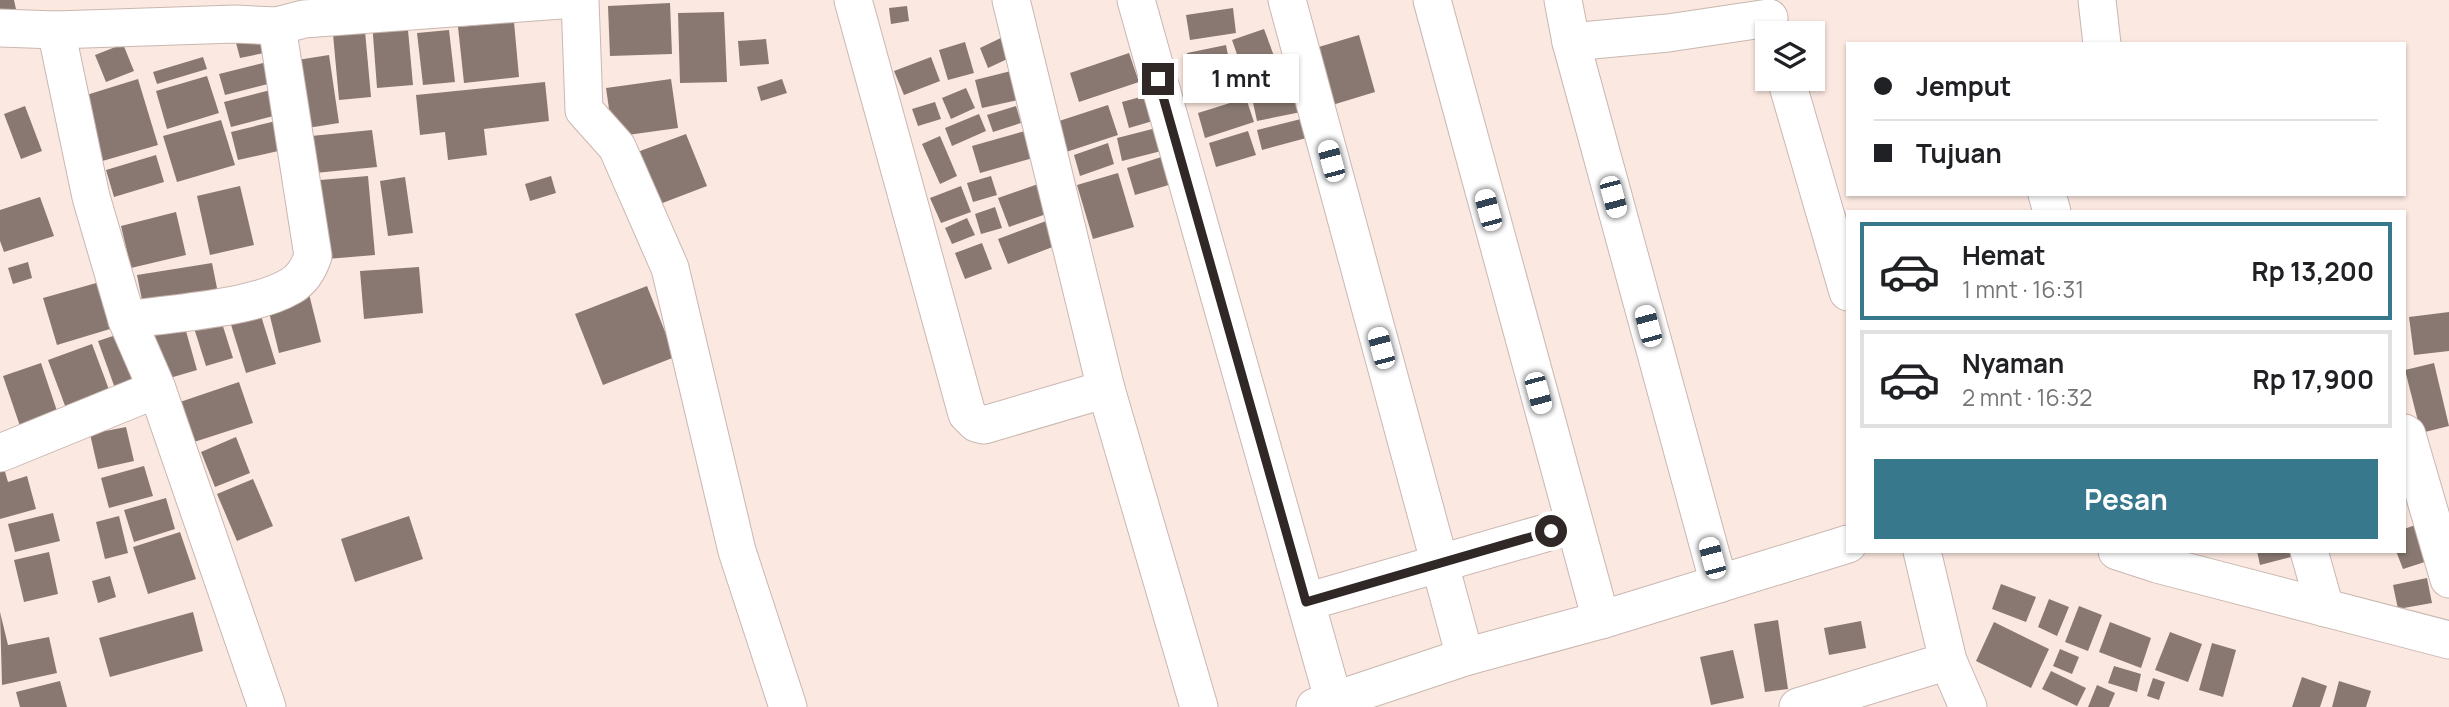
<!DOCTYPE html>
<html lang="id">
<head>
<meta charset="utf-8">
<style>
  :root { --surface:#fff; --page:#f2f2f2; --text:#202124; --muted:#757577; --line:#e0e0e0; --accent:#38788c }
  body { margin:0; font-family:Manrope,sans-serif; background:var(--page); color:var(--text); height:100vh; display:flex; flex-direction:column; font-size:26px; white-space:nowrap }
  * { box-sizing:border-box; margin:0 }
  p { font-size:23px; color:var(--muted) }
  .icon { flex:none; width:38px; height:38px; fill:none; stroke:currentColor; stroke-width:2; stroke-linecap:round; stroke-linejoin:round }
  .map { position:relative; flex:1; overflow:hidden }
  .details { position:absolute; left:1846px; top:210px; width:560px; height:343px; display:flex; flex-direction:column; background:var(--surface); border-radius:0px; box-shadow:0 2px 5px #0004 }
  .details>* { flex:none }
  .banner { position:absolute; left:1846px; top:42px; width:560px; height:154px; border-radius:0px; box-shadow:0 2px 5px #0004; display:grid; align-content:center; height:154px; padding:0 28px; background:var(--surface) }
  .controls { position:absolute; left:1755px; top:21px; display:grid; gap:14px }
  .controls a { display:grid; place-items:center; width:70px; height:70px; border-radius:0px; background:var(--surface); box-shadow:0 2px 5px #0004; font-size:35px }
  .end { position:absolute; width:32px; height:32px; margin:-16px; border:9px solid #2f2826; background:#fff; box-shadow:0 0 0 4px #fff }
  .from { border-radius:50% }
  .bubble { position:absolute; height:49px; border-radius:0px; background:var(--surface); box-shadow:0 2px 5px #0004; font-size:23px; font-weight:700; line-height:49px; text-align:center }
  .car { position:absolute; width:21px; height:42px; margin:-21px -10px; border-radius:9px; box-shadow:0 0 5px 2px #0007; background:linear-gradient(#fff 24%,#345 0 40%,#fff 0 76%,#345 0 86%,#fff 0) }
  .banner b { display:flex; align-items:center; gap:24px; height:66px; font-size:26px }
  .banner b+b { border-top:2px solid var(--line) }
  .banner i { width:18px; height:18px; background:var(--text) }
  ul { padding:12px 0 0; list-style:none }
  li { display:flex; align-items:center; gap:21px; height:98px; margin:0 14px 10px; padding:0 14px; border:4px solid var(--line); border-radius:0px }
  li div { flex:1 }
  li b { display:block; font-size:26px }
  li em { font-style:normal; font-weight:700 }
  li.on { border-color:var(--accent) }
  li>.icon { width:63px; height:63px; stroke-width:1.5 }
  .button { display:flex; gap:14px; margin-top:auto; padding:14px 28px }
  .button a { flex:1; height:80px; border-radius:0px; background:var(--accent); color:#fff; font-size:28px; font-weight:700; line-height:80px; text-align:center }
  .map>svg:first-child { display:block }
</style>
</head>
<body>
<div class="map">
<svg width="2449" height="707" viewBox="0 0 2449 707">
  <rect width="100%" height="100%" fill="#fbe8e1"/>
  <g fill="#897872">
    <path d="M0,0H14L17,14L0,18Z"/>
    <path d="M670,3L672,54L610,56L608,6Z"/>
    <path d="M907,6L909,21L891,24L889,8Z"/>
    <path d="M1233,8L1236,33L1190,40L1186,15Z"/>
    <path d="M724,12L727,82L680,83L678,13Z"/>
    <path d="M407,19L413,85L377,88L372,22Z"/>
    <path d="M514,22L519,77L464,83L458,27Z"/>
    <path d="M1264,29L1280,72L1247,83L1232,40Z"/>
    <path d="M449,30L455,82L423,85L417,33Z"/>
    <path d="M365,31L371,97L339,100L333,34Z"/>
    <path d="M264,32L269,52L240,58L235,39Z"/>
    <path d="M1007,35L1016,55L988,68L980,48Z"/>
    <path d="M1359,35L1375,92L1329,106L1312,49Z"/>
    <path d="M766,39L769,64L740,66L738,41Z"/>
    <path d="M965,42L974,73L948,80L939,50Z"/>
    <path d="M123,44L134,71L106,82L95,55Z"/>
    <path d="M1226,45L1230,65L1191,73L1187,53Z"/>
    <path d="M1129,53L1139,82L1079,102L1070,73Z"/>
    <path d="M329,55L339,123L301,129L291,61Z"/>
    <path d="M203,57L207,69L157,84L153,72Z"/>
    <path d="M931,57L940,81L904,95L894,71Z"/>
    <path d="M271,61L276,82L225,95L219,74Z"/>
    <path d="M1234,69L1241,93L1203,103L1196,79Z"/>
    <path d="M1015,70L1022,99L982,108L975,80Z"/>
    <path d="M207,76L219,113L167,129L156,91Z"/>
    <path d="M138,79L158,145L99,162L80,97Z"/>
    <path d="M671,79L678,128L613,137L606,88Z"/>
    <path d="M782,79L787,93L761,101L757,87Z"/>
    <path d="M1299,79L1306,111L1257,121L1250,89Z"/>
    <path d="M545,82L549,121L484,129L487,155L448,160L445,132L420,135L416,95Z"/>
    <path d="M278,88L285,113L231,127L224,102Z"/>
    <path d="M966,88L975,108L951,119L942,98Z"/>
    <path d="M1155,93L1163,118L1129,128L1122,102Z"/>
    <path d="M1246,98L1254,122L1205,138L1198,113Z"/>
    <path d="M935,102L941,119L918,126L912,109Z"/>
    <path d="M1108,105L1118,135L1063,153L1053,123Z"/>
    <path d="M25,106L42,151L21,159L4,114Z"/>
    <path d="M1016,106L1021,123L993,132L987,115Z"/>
    <path d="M979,114L986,131L952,146L945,128Z"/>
    <path d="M1305,118L1310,137L1262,150L1257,130Z"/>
    <path d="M221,120L235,165L177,182L163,136Z"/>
    <path d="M280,120L287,149L238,160L231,132Z"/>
    <path d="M1168,125L1173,148L1122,161L1117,138Z"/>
    <path d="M372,130L377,167L315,173L311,136Z"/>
    <path d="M1025,131L1033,158L980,173L972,146Z"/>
    <path d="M1248,131L1256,155L1216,167L1209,143Z"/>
    <path d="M686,134L707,186L652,207L632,154Z"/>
    <path d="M940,136L957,176L940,184L922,144Z"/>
    <path d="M1108,143L1114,164L1080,176L1074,155Z"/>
    <path d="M1174,153L1182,181L1135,195L1127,168Z"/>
    <path d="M156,155L164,182L114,197L106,170Z"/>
    <path d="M1118,173L1134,227L1093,239L1077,185Z"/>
    <path d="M368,176L375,255L315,260L308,181Z"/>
    <path d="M551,176L556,193L530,201L525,184Z"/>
    <path d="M991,176L997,195L973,202L967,183Z"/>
    <path d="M405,177L413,233L388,236L380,181Z"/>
    <path d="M1044,182L1055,211L1009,227L998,198Z"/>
    <path d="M240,186L254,245L210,255L197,196Z"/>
    <path d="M961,186L971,212L941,223L930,198Z"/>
    <path d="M40,197L54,236L4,252L0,241V210Z"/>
    <path d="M995,207L1002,228L981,234L975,214Z"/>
    <path d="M176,212L186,255L131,268L121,226Z"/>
    <path d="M967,218L975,235L952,244L945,228Z"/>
    <path d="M1054,218L1063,243L1008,264L998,239Z"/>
    <path d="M982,243L992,269L965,279L955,253Z"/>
    <path d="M28,262L32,278L13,284L8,268Z"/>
    <path d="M212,263L219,298L144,310L137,275Z"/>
    <path d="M419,267L423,313L364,319L360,271Z"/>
    <path d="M107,280L120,326L57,345L43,298Z"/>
    <path d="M647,286L675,357L603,385L575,314Z"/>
    <path d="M308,290L321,342L279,353L266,300Z"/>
    <path d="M258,306L276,364L246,373L228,315Z"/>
    <path d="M2449,312V351L2414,355L2409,317Z"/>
    <path d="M221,320L233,358L206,366L194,328Z"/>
    <path d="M184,324L197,370L163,380L150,333Z"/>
    <path d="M125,332L144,381L116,391L98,341Z"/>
    <path d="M92,344L111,395L67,411L48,360Z"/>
    <path d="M41,363L59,417L21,429L3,376Z"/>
    <path d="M2434,363L2449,426L2421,433L2405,370Z"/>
    <path d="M239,382L253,423L194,442L180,402Z"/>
    <path d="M126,427L134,461L98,469L90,434Z"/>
    <path d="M236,437L250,473L215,487L201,452Z"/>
    <path d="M3,465L8,482L27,476L36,509L0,519V466Z"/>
    <path d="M144,466L153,496L109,508L101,478Z"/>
    <path d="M253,479L273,526L237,541L217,494Z"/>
    <path d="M166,498L175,529L134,542L124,510Z"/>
    <path d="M53,513L60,541L15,552L8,524Z"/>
    <path d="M119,516L128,553L105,559L96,522Z"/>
    <path d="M409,516L423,559L355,582L341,539Z"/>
    <path d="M2418,524L2431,560L2403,569L2396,551H2404V529Z"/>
    <path d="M180,532L196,579L148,594L133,547Z"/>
    <path d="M2257,551H2289L2291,557L2260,565Z"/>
    <path d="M49,552L58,594L24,602L14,560Z"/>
    <path d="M110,576L116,597L98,603L92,581Z"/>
    <path d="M2427,578L2432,603L2398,609L2393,585Z"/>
    <path d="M2001,584L2036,597L2026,622L1992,609Z"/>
    <path d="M2049,599L2069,607L2057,636L2038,627Z"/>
    <path d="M2079,606L2102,615L2088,651L2065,642Z"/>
    <path d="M0,612L8,645L49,637L57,673L2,685Z"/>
    <path d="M193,612L203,651L110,677L99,638Z"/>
    <path d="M1778,620L1788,689L1765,692L1754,624Z"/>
    <path d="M1861,621L1866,648L1829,655L1824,628Z"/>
    <path d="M1994,622L2049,649L2031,688L1976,661Z"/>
    <path d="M2110,622L2151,638L2141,668L2099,652Z"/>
    <path d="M2170,632L2202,644L2188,682L2155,670Z"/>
    <path d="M2212,643L2236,650L2223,697L2199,690Z"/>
    <path d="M2060,649L2079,657L2072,674L2053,666Z"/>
    <path d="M1733,650L1744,698L1711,705L1700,657Z"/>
    <path d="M2114,666L2141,674L2137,692L2108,683Z"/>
    <path d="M2051,671L2086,688L2077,706L2042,689Z"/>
    <path d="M2302,677L2327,686L2320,707H2292Z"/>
    <path d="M2153,678L2165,682L2159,700L2147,696Z"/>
    <path d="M60,681L67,707H20L16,692Z"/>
    <path d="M2339,681L2371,691L2366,707H2332Z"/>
    <path d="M2097,685L2115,693L2109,707H2088Z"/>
  </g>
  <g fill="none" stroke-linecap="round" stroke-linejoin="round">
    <g stroke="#c9b7b0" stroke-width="39">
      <g id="minor">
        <path d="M580,0L584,110L617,147L670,268L737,551L788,707"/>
        <path d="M853,0L967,414L976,423L984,425L1106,389"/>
        <path d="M1011,0L1106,389L1199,707"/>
        <path d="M1136,0L1334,702"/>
        <path d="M1287,0L1465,657"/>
        <path d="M1432,0L1601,620"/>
        <path d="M1563,0L1571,42L1719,584"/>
        <path d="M2097,0L2102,44"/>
        <path d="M0,28L56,30L235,24L277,26L304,19L561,0"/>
        <path d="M56,30L91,197L127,320L157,389L267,707"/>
        <path d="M1571,42L1668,33L1769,18"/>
        <path d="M1786,79L1848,292"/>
        <path d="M2047,194L2052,212"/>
        <path d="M127,320C173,313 252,309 291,286C303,279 309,268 313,256L277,26"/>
        <path d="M2404,433L2407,435L2449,579"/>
        <path d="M0,453L157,389"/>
        <path d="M1922,551L1948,661L1968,707"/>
        <path d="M2117,551L2157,564L2449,640"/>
        <path d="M2309,551L2325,608"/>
        <path d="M1306,602L1573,525"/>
        <path d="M1315,707L1465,657L1601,620L1848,544"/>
        <path d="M1798,707L1948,661"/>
      </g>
    </g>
    <use href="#minor" stroke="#fff" stroke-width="37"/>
  </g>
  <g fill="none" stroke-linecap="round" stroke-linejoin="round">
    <path stroke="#2f2826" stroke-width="9" d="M1158,79L1306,602L1551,531"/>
  </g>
</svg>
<div class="controls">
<a><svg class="icon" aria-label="layers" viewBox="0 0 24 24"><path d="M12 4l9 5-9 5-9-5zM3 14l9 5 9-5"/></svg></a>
</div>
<i class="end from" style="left:1551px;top:531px"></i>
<i class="end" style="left:1158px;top:79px"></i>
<div class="bubble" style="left:1183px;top:54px;width:116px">1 mnt</div>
<i class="car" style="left:1331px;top:161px;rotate:345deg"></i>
<i class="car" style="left:1613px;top:197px;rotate:165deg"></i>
<i class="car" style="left:1488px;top:210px;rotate:345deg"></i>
<i class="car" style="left:1648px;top:326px;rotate:345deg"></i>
<i class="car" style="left:1381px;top:348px;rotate:345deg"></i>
<i class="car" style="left:1538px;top:393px;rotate:165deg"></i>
<i class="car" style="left:1712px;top:558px;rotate:345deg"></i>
<div class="banner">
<b><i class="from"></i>Jemput</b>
<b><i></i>Tujuan</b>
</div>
<section class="details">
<ul>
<li class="on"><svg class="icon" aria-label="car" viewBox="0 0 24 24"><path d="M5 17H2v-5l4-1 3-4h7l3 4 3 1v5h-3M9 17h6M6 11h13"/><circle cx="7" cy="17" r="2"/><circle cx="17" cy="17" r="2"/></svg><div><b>Hemat</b><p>1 mnt · 16:31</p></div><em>Rp 13,200</em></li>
<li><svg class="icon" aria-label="car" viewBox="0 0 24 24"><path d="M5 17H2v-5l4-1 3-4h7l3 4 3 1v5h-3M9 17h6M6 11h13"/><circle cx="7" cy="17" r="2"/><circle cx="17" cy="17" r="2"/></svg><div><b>Nyaman</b><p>2 mnt · 16:32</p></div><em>Rp 17,900</em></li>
</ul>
<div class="button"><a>Pesan</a></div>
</section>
</div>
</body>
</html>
